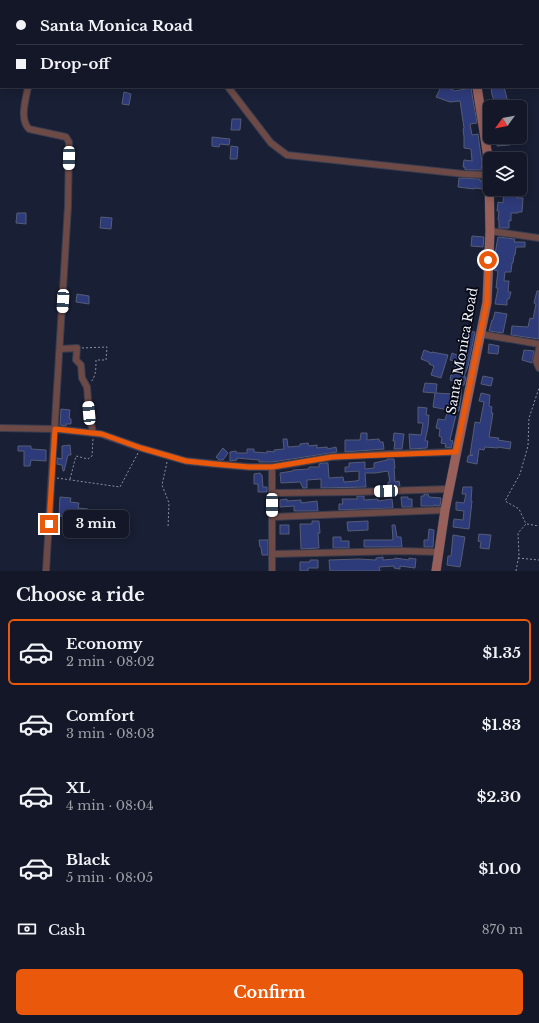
<!DOCTYPE html>
<html lang="en">
<head>
<meta charset="utf-8">
<style>
  :root { --surface:#131727; --page:#202433; --text:#f1f3f6; --muted:#9d9fa7; --line:#323644; --accent:#ea580c }
  body { margin:0; font-family:"Libre Baskerville",serif; background:var(--page); color:var(--text); height:100vh; display:flex; flex-direction:column; font-size:15px; white-space:nowrap }
  * { box-sizing:border-box; margin:0 }
  p { font-size:13px; color:var(--muted) }
  .icon { flex:none; width:22px; height:22px; fill:none; stroke:currentColor; stroke-width:2; stroke-linecap:round; stroke-linejoin:round }
  .map { position:relative; height:571px; overflow:hidden }
  .sheet { display:flex; flex-direction:column; background:var(--surface); flex:1 }
  .sheet>* { flex:none }
  .guide { position:absolute; left:0px; top:0px; width:539px; height:88px; box-shadow:0 2px 10px #0003,0 0 0 1px var(--line); display:grid; align-content:center; height:88px; padding:0 16px; background:var(--surface) }
  .needle { width:26px; rotate:237deg }
  .fabs { position:absolute; left:483px; top:100px; display:grid; gap:8px }
  .fabs a { display:grid; place-items:center; width:44px; height:44px; border-radius:6px; background:var(--surface); box-shadow:0 2px 10px #0003,0 0 0 1px var(--line); font-size:20px }
  .end { position:absolute; width:18px; height:18px; margin:-9px; border:5px solid #ea580c; background:#fff; box-shadow:0 0 0 2px #fff }
  .from { border-radius:50% }
  .bubble { position:absolute; height:28px; border-radius:6px; background:var(--surface); box-shadow:0 2px 10px #0003,0 0 0 1px var(--line); font-size:13px; font-weight:800; line-height:28px; text-align:center }
  .car { position:absolute; width:12px; height:24px; margin:-12px -6px; border-radius:5px; box-shadow:0 0 3px 1px #0007; background:linear-gradient(#fff 24%,#345 0 40%,#fff 0 76%,#345 0 86%,#fff 0) }
  .guide b { display:flex; align-items:center; gap:14px; height:38px; font-size:15px }
  .guide b+b { border-top:1px solid var(--line) }
  .guide i { width:10px; height:10px; background:var(--text) }
  ul { padding:0; list-style:none }
  li { display:flex; align-items:center; gap:12px; height:66px; margin:0 8px 6px; padding:0 8px; border:2px solid transparent; border-radius:6px }
  li div { flex:1 }
  li b { display:block; font-size:15px }
  li em { font-style:normal; font-weight:800 }
  li.current { border-color:var(--accent) }
  li>.icon { width:36px; height:36px; stroke-width:1.5 }
  h2 { padding:0 16px; font-size:18px; line-height:48px }
  .pay { display:flex; align-items:center; gap:10px; height:44px; padding:0 16px; font-size:15px }
  .pay p { margin-inline-start:auto }
  .action { display:flex; gap:8px; margin-top:auto; padding:8px 16px }
  .action a { flex:1; height:46px; border-radius:6px; background:var(--accent); color:#fff; font-size:16px; font-weight:800; line-height:46px; text-align:center }
  .map>svg:first-child { display:block }
</style>
</head>
<body>
<div class="map">
<svg width="539" height="571" viewBox="0 0 539 571">
  <rect width="100%" height="100%" fill="#191f34"/>
  <g fill="#2e3b7a" stroke="#555c76">
    <path d="M441,87H447L455,91L471,88L477,123L470,124L472,135L478,134L482,163L481,170H465V167H463L464,160L472,161L471,149L464,148V137L463,129L464,128L460,101L450,102L436,97Z"/>
    <path d="M491,87H504L508,102L504,103L503,101L495,103L492,95Z"/>
    <path d="M124,92L131,94L129,105L122,104Z"/>
    <path d="M232,119H241L240,130H231Z"/>
    <path d="M212,137L230,139L229,145L220,144L219,147L212,146Z"/>
    <path d="M518,137V143L510,144V145L497,146V138Z"/>
    <path d="M231,146L238,147L237,159H230Z"/>
    <path d="M459,178L480,179V181H483V189L474,188V189L458,187Z"/>
    <path d="M504,189H518L517,198H523L522,212H518V213H511V221L509,220V228H499V220H498L499,211H497L498,202L503,203Z"/>
    <path d="M17,213H26V224L16,223Z"/>
    <path d="M101,217L112,218L111,229L100,228Z"/>
    <path d="M472,236L484,237L483,247L471,246Z"/>
    <path d="M498,237L515,239L514,242H525V247H516L515,255H514L513,263H512L511,272H505L504,281H509L508,292H511L509,299H507V305L495,304L498,288H496L498,271L494,270L495,263H497L498,254H495Z"/>
    <path d="M537,291H539V339L511,335L512,326L528,327L530,318L533,319L536,304L534,303Z"/>
    <path d="M77,294L89,296V304L76,302Z"/>
    <path d="M495,312L507,314L503,333L489,331L492,320H493Z"/>
    <path d="M465,331L475,332L468,366L464,377H466L464,385H460V383L450,380L451,375H453L456,364L454,361L450,360L452,353L459,356L461,351L463,352Z"/>
    <path d="M489,344L499,346L498,354L488,353Z"/>
    <path d="M424,350L432,353V352L448,355L441,378L431,375L434,366L429,364V362L421,359Z"/>
    <path d="M524,350L534,351L532,363L522,360Z"/>
    <path d="M483,376L493,378L491,386L481,384Z"/>
    <path d="M425,383L437,384L436,393L452,394L453,386L461,387V397L459,411H457L450,440L453,441L451,448L445,447L446,444L441,443L442,438L441,437L439,436L440,429L436,428L438,419L445,420L448,410L433,407L435,393L423,392Z"/>
    <path d="M481,393L490,395L489,406L492,407L491,413H493L489,437L499,438L498,440L511,442L510,449L498,447V448L485,447L484,450L479,449L477,464L467,462L468,456L473,455H470L475,422L480,423L484,402L479,401Z"/>
    <path d="M418,407L427,408L426,415H429L428,427L425,441H428L427,448L410,449L409,434L421,435L423,423H418Z"/>
    <path d="M61,409L70,410L69,418L71,419V424H66V426L60,425Z"/>
    <path d="M361,433H367V440L379,439L380,442H383L384,449L345,452V440H360Z"/>
    <path d="M394,433L404,434L402,449H394L395,441H393Z"/>
    <path d="M283,439H287L288,447L300,446V444L308,443L309,446L317,445V448L327,447L328,449L336,447L337,452L272,462H259V460L237,458V460L230,461V452L236,451L237,453H247V449H254V452L267,453V451L274,452V450L284,449Z"/>
    <path d="M70,445L71,455H68L64,471H63L62,465L57,464V458L62,459V446Z"/>
    <path d="M18,446H31V449L46,450V461L31,460L30,466H24V451H18Z"/>
    <path d="M223,448L228,453L223,460H219L216,457Z"/>
    <path d="M387,459H394L395,468H394L395,482L399,481L400,486H388V482H390L388,471L375,473H365L366,487L321,488V479L307,480V488H303L300,482L281,483L280,473L293,471V470L309,469V467H319V464L322,463H328L329,478L343,477L344,482L356,481L359,480V471L345,472V467H349V463L365,462V469L374,468V463L387,460Z"/>
    <path d="M260,473L261,475H262L263,487H267V492H258V484H254V474Z"/>
    <path d="M463,487H472L471,501H472L469,529L453,527L454,519L463,520L464,511L456,510V502L464,503L466,494H462Z"/>
    <path d="M424,494H428L429,497L441,498L440,506L434,505V506H421V496H424Z"/>
    <path d="M357,496H364V500L378,499V501L392,499L393,508L339,510V504H343L342,499H357Z"/>
    <path d="M60,497L71,498L70,502L79,503L78,508L88,509L87,516L81,515V517L71,516V517L59,516Z"/>
    <path d="M401,497H408V499H412V507H402Z"/>
    <path d="M287,499V501L301,500V503L317,501L318,511H294V506L280,507V500Z"/>
    <path d="M312,521H319L320,533H318L319,548L301,549L300,524H312Z"/>
    <path d="M368,521V530L348,531L347,522Z"/>
    <rect x="280" y="525" width="9" height="9"/>
    <path d="M392,525H395L397,537H401L402,547H364V540H393Z"/>
    <path d="M429,529L434,530L433,547H424V540H428Z"/>
    <path d="M479,534L491,535L489,549L480,548L481,542L478,541Z"/>
    <path d="M453,535L465,537L460,567L447,565L448,556H451Z"/>
    <path d="M333,537H341V541H349V548H333Z"/>
    <path d="M259,540H268V555H262L261,547H260Z"/>
    <path d="M383,557V560L395,559V558L409,560V558L416,559L415,568L400,566V569L394,568V566L379,567L380,571H330L329,560L359,559L376,560V558Z"/>
    <path d="M310,560H318V568H308V571H300V562H310Z"/>
  </g>
  <g fill="none" stroke-linecap="round" stroke-linejoin="round">
    <g stroke="#373c50" stroke-width="8">
      <g id="street">
        <path d="M155,0L157,1"/>
        <path d="M39,1L40,0"/>
        <path d="M28,87C26,99 19,119 29,129L66,137L69,142L68,206L46,571"/>
        <path d="M228,87L271,143L287,155L464,174L489,175"/>
        <path d="M490,231L539,238"/>
        <path d="M480,334L539,344"/>
        <path d="M60,349L77,348L76,360L81,365L82,378L87,387L89,413L93,433"/>
        <path d="M539,349L536,361L539,368"/>
        <path d="M0,428L55,429L101,434L141,448L186,461L215,464L249,467H272L332,457L389,454L456,452"/>
        <path d="M272,467V571"/>
        <path d="M272,493L355,492L449,489"/>
        <path d="M272,517L445,510"/>
        <path d="M273,554L401,551L439,552"/>
      </g>
    </g>
    <g stroke="#373c50" stroke-width="10">
      <g id="secondary">
        <path d="M479,1L480,0"/>
        <path d="M436,571L445,510L487,302L490,231L489,175L487,151L477,87"/>
      </g>
    </g>
    <g stroke="#8c91a1" stroke-width="1" stroke-dasharray="2 2" stroke-linecap="butt">
      <path d="M431,0L432,1"/>
      <path d="M82,348L107,347L106,360H96C96,368 96,376 91,382"/>
      <path d="M167,462L162,485L169,503L168,528"/>
      <path d="M57,478L120,487L138,453"/>
      <path d="M70,479L76,456L88,459L92,456L93,439"/>
      <path d="M527,524L539,526"/>
      <path d="M518,558L539,560"/>
      <path d="M516,571L519,555L518,533L526,524L519,509L505,501L520,474L528,446L529,418L539,388"/>
    </g>
    <use href="#street" stroke="#6d4a46" stroke-width="6"/>
    <use href="#secondary" stroke="#98605b" stroke-width="9"/>
  </g>
  <g fill="none" stroke-linecap="round" stroke-linejoin="round">
    <path stroke="#ea580c" stroke-width="5" d="M49,524L55,429L102,434L141,448L186,461L214,464L249,467H272L332,457L456,452L487,302L488,260"/>
  </g>
  <g text-anchor="middle" dominant-baseline="central" stroke-width="3.5" stroke-linejoin="round" paint-order="stroke">
    <g font-size="13" fill="#edf1fd" stroke="#070913">
      <text transform="translate(462 351) rotate(-80)">Santa Monica Road</text>
    </g>
  </g>
</svg>
<div class="fabs">
<a><svg class="needle" viewBox="-14 -14 28 28"><path d="M0-13l5 13h-10z" fill="#e53935"/><path d="M0 13l5-13h-10z" fill="#9d9fa7"/></svg></a>
<a><svg class="icon" aria-label="layers" viewBox="0 0 24 24"><path d="M12 4l9 5-9 5-9-5zM3 14l9 5 9-5"/></svg></a>
</div>
<i class="end from" style="left:488px;top:260px"></i>
<i class="end" style="left:49px;top:524px"></i>
<div class="bubble" style="left:63px;top:510px;width:66px">3 min</div>
<i class="car" style="left:69px;top:158px;rotate:181deg"></i>
<i class="car" style="left:63px;top:301px;rotate:183deg"></i>
<i class="car" style="left:89px;top:413px;rotate:355deg"></i>
<i class="car" style="left:386px;top:491px;rotate:268deg"></i>
<i class="car" style="left:272px;top:505px;rotate:180deg"></i>
<div class="guide">
<b><i class="from"></i>Santa Monica Road</b>
<b><i></i>Drop-off</b>
</div>
</div>
<section class="sheet">
<h2>Choose a ride</h2>
<ul>
<li class="current"><svg class="icon" aria-label="car" viewBox="0 0 24 24"><path d="M5 17H2v-5l4-1 3-4h7l3 4 3 1v5h-3M9 17h6M6 11h13"/><circle cx="7" cy="17" r="2"/><circle cx="17" cy="17" r="2"/></svg><div><b>Economy</b><p>2 min · 08:02</p></div><em>$1.35</em></li>
<li><svg class="icon" aria-label="car" viewBox="0 0 24 24"><path d="M5 17H2v-5l4-1 3-4h7l3 4 3 1v5h-3M9 17h6M6 11h13"/><circle cx="7" cy="17" r="2"/><circle cx="17" cy="17" r="2"/></svg><div><b>Comfort</b><p>3 min · 08:03</p></div><em>$1.83</em></li>
<li><svg class="icon" aria-label="car" viewBox="0 0 24 24"><path d="M5 17H2v-5l4-1 3-4h7l3 4 3 1v5h-3M9 17h6M6 11h13"/><circle cx="7" cy="17" r="2"/><circle cx="17" cy="17" r="2"/></svg><div><b>XL</b><p>4 min · 08:04</p></div><em>$2.30</em></li>
<li><svg class="icon" aria-label="car" viewBox="0 0 24 24"><path d="M5 17H2v-5l4-1 3-4h7l3 4 3 1v5h-3M9 17h6M6 11h13"/><circle cx="7" cy="17" r="2"/><circle cx="17" cy="17" r="2"/></svg><div><b>Black</b><p>5 min · 08:05</p></div><em>$1.00</em></li>
</ul>
<div class="pay"><svg class="icon" aria-label="cash" viewBox="0 0 24 24"><path d="M3 7h18v10H3z"/><circle cx="12" cy="12" r="2"/></svg>Cash<p>870 m</p></div>
<div class="action"><a>Confirm</a></div>
</section>
</body>
</html>
